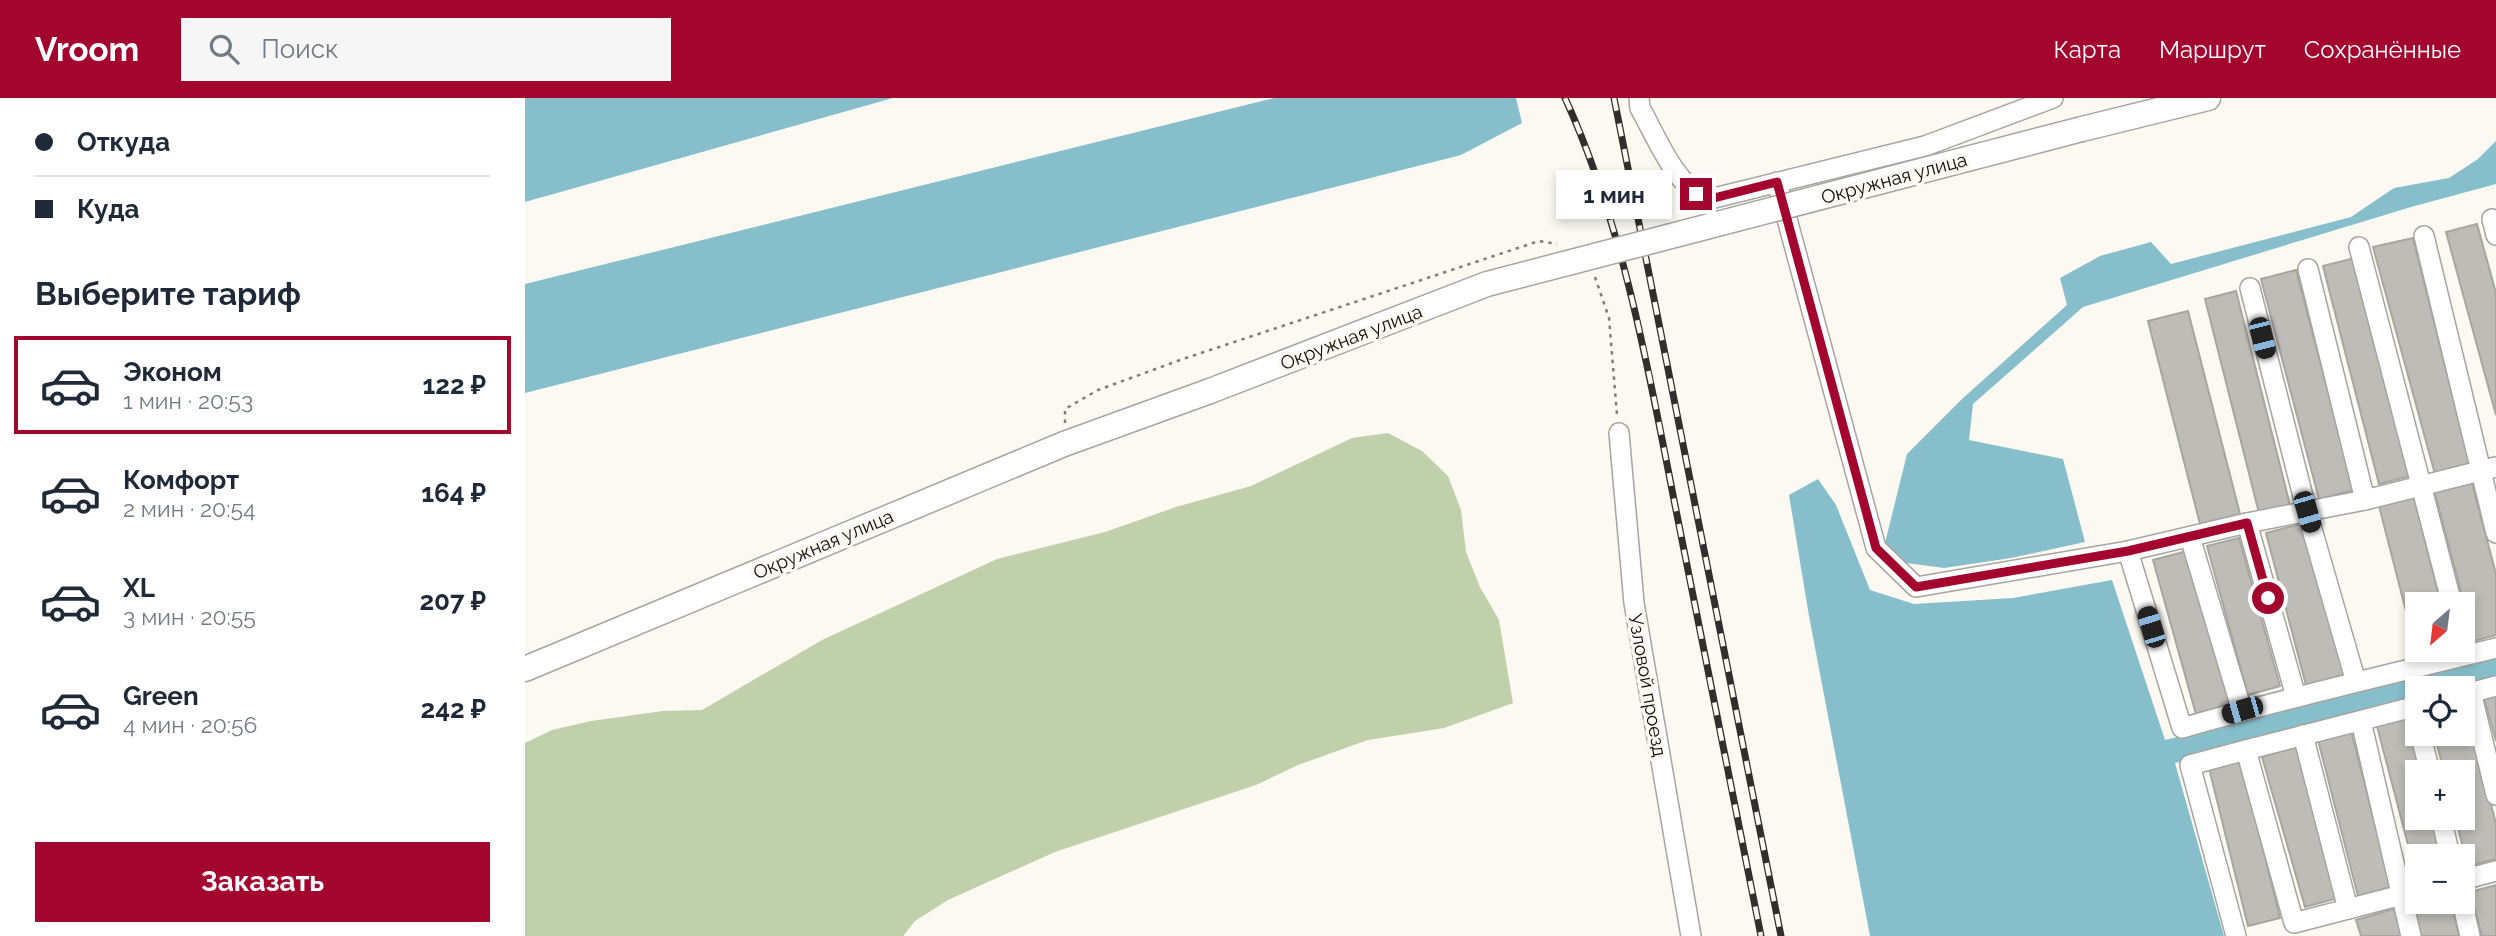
<!DOCTYPE html>
<html lang="ru">
<head>
<meta charset="utf-8">
<style>
  :root { --surface:#fff; --page:#f6f6f7; --text:#1f2937; --muted:#747a83; --line:#e0e1e3; --accent:#a3052e }
  body { margin:0; font-family:Raleway,sans-serif; background:var(--page); color:var(--text); height:100vh; display:flex; flex-direction:column; font-size:26px; white-space:nowrap }
  * { box-sizing:border-box; margin:0 }
  p { font-size:23px; color:var(--muted) }
  .icon { flex:none; width:38px; height:38px; fill:none; stroke:currentColor; stroke-width:2; stroke-linecap:round; stroke-linejoin:round }
  .map { position:relative; flex:1; overflow:hidden }
  .sheet { display:flex; flex-direction:column; background:var(--surface); width:525px }
  .sheet>* { flex:none }
  .banner { display:grid; align-content:center; height:154px; padding:0 35px; background:var(--surface) }
  .needle { width:46px; rotate:208deg }
  .fabs { position:absolute; left:1880px; top:494px; display:grid; gap:14px }
  .fabs a { display:grid; place-items:center; width:70px; height:70px; border-radius:0px; background:var(--surface); box-shadow:0 4px 10px #0003; font-size:35px }
  .end { position:absolute; width:32px; height:32px; margin:-16px; border:9px solid #a3052e; background:#fff; box-shadow:0 0 0 4px #fff }
  .from { border-radius:50% }
  .bubble { position:absolute; height:49px; border-radius:0px; background:var(--surface); box-shadow:0 4px 10px #0003; font-size:23px; font-weight:700; line-height:49px; text-align:center }
  .car { position:absolute; width:21px; height:42px; margin:-21px -10px; border-radius:9px; box-shadow:0 0 5px 2px #0007; background:linear-gradient(#222 24%,#8ab4d8 0 40%,#222 0 76%,#8ab4d8 0 86%,#222 0) }
  .banner b { display:flex; align-items:center; gap:24px; height:66px; font-size:26px }
  .banner b+b { border-top:2px solid var(--line) }
  .banner i { width:18px; height:18px; background:var(--text) }
  ul { padding:0; list-style:none }
  li { display:flex; align-items:center; gap:21px; height:98px; margin:0 14px 10px; padding:0 21px; border:4px solid transparent; border-radius:0px }
  li div { flex:1 }
  li b { display:block; font-size:26px }
  li em { font-style:normal; font-weight:700 }
  li.on { border-color:var(--accent) }
  li>.icon { width:63px; height:63px; stroke-width:1.5 }
  h2 { padding:0 35px; font-size:32px; line-height:84px }
  .button { display:flex; gap:14px; margin-top:auto; padding:14px 35px }
  .button a { flex:1; height:80px; border-radius:0px; background:var(--accent); color:#fff; font-size:28px; font-weight:700; line-height:80px; text-align:center }
  header { display:flex; align-items:center; gap:42px; box-sizing:border-box; height:98px; padding:0 35px; background:var(--accent); color:#fff }
  header strong { font-size:33px }
  nav { display:flex; gap:38px; margin-inline-start:auto; font-size:24px }
  .search { width:490px; height:63px; background:var(--page); display:flex; align-items:center; gap:18px; box-sizing:border-box; padding:0 24px; border-radius:0px; color:var(--muted); font-size:26px }
  main { display:flex; flex:1; min-height:0 }
  .map>svg:first-child { display:block }
</style>
</head>
<body>
<header>
<strong>Vroom</strong>
<div class="search"><svg class="icon" aria-label="search" viewBox="0 0 24 24"><circle cx="10" cy="10" r="6"/><path d="M15 15l6 6"/></svg>Поиск</div>
<nav><a>Карта</a><a>Маршрут</a><a>Сохранённые</a></nav>
</header>
<main>
<section class="sheet">
<div class="banner">
<b><i class="from"></i>Откуда</b>
<b><i></i>Куда</b>
</div>
<h2>Выберите тариф</h2>
<ul>
<li class="on"><svg class="icon" aria-label="car" viewBox="0 0 24 24"><path d="M5 17H2v-5l4-1 3-4h7l3 4 3 1v5h-3M9 17h6M6 11h13"/><circle cx="7" cy="17" r="2"/><circle cx="17" cy="17" r="2"/></svg><div><b>Эконом</b><p>1 мин · 20:53</p></div><em>122 ₽</em></li>
<li><svg class="icon" aria-label="car" viewBox="0 0 24 24"><path d="M5 17H2v-5l4-1 3-4h7l3 4 3 1v5h-3M9 17h6M6 11h13"/><circle cx="7" cy="17" r="2"/><circle cx="17" cy="17" r="2"/></svg><div><b>Комфорт</b><p>2 мин · 20:54</p></div><em>164 ₽</em></li>
<li><svg class="icon" aria-label="car" viewBox="0 0 24 24"><path d="M5 17H2v-5l4-1 3-4h7l3 4 3 1v5h-3M9 17h6M6 11h13"/><circle cx="7" cy="17" r="2"/><circle cx="17" cy="17" r="2"/></svg><div><b>XL</b><p>3 мин · 20:55</p></div><em>207 ₽</em></li>
<li><svg class="icon" aria-label="car" viewBox="0 0 24 24"><path d="M5 17H2v-5l4-1 3-4h7l3 4 3 1v5h-3M9 17h6M6 11h13"/><circle cx="7" cy="17" r="2"/><circle cx="17" cy="17" r="2"/></svg><div><b>Green</b><p>4 мин · 20:56</p></div><em>242 ₽</em></li>
</ul>
<div class="button"><a>Заказать</a></div>
</section>
<div class="map">
<svg width="1971" height="838" viewBox="0 0 1971 838">
  <rect width="100%" height="100%" fill="#fbf9f2"/>
  <path fill="#c0d0aa" d="M863,335L897,353L923,378L936,412L941,454L955,489L974,522L988,605L919,630L843,642L773,667L731,687L530,754L423,802L390,823L378,838H0V645L27,632L66,623L138,613L177,612L297,542L472,461L580,434L651,409L726,388L827,340Z"/>
  <g fill="#86bfcb">
    <path d="M0,0H368L0,104Z"/>
    <path d="M749,0H991L997,25L936,57L0,295V186Z"/>
    <path d="M1971,43V86L1886,109L1558,209L1448,306L1444,342L1538,361L1560,444L1486,460L1419,470L1374,464L1360,445L1382,356L1437,301L1542,207L1535,180L1575,158L1626,144L1646,166L1826,119L1869,90L1924,80L1953,61Z"/>
    <path d="M1293,381L1311,407L1345,492L1389,506L1488,500L1587,482L1640,642L1971,560V578L1929,590H1892V600L1650,665L1699,838H1345L1284,518L1264,397Z"/>
  </g>
  <g fill="#bebcb6" stroke="#a7a6a0" stroke-width="2">
    <path d="M1952,126L1971,195V317L1921,134Z"/>
    <path d="M1888,140L1945,368L1910,376L1848,149Z"/>
    <path d="M1830,160L1885,378L1854,386L1798,168Z"/>
    <path d="M1771,172L1829,392L1794,401L1736,181Z"/>
    <path d="M1711,193L1765,407L1734,415L1680,201Z"/>
    <path d="M1663,213L1715,416L1675,426L1623,223Z"/>
    <path d="M1946,382L1971,476V537L1949,543L1909,392Z"/>
    <path d="M1888,396L1916,506H1892V551H1911L1892,556L1853,404Z"/>
    <path d="M1779,425L1819,577L1781,587L1741,435Z"/>
    <path d="M1714,440L1755,588L1723,597L1682,448Z"/>
    <path d="M1662,453L1706,611L1672,620L1628,462Z"/>
    <path d="M1971,597V643L1959,600Z"/>
    <path d="M1937,609H1941L1971,726V761L1943,768L1930,719H1937V674H1919L1909,635H1937Z"/>
    <path d="M1882,620L1896,674H1892V719H1907L1917,758H1892V781L1852,628Z"/>
    <path d="M1826,633L1866,789L1833,798L1793,642Z"/>
    <path d="M1771,649L1813,800L1780,809L1737,659Z"/>
    <path d="M1716,662L1755,820L1723,828L1684,670Z"/>
    <path d="M1971,787V838H1957L1945,794Z"/>
    <path d="M1893,803H1926L1934,838H1896L1888,804Z"/>
    <path d="M1869,811L1877,838H1836L1831,822Z"/>
  </g>
  <g fill="none" stroke-linecap="round" stroke-linejoin="round">
    <g stroke="#a6a59f" stroke-width="22">
      <g id="minor">
        <path d="M1114,0L1115,10C1133,42 1148,83 1181,102L1400,48L1528,0"/>
        <path d="M1252,84L1351,450L1391,489L1603,453"/>
        <path d="M1967,121L1971,137"/>
        <path d="M1899,138L1971,435"/>
        <path d="M1834,149L1927,506"/>
        <path d="M1783,171L1840,402"/>
        <path d="M1725,190L1782,414L1831,584"/>
        <path d="M1094,335L1109,505L1166,838"/>
        <path d="M1722,425L1840,402L1971,369"/>
        <path d="M1665,439L1717,613"/>
        <path d="M1946,594L1971,697"/>
        <path d="M1937,597L1971,588"/>
        <path d="M1771,599L1722,425L1603,453L1657,630C1761,600 1866,576 1971,550"/>
        <path d="M1836,623L1886,838"/>
        <path d="M1895,635L1905,674"/>
        <path d="M1778,637L1823,811"/>
        <path d="M1721,652L1892,608"/>
        <path d="M1916,719L1925,758"/>
        <path d="M1937,782L1971,773"/>
        <path d="M1937,803L1945,838"/>
        <path d="M1711,838L1665,667L1721,652L1769,825L1892,793"/>
      </g>
    </g>
    <g stroke="#a6a59f" stroke-width="27">
      <g id="major">
        <path d="M1557,31L1683,0"/>
        <path d="M0,571L539,346L685,293"/>
      </g>
    </g>
    <g stroke="#7f7e79" stroke-width="2.5" stroke-dasharray="3.5 5" stroke-linecap="butt">
      <path d="M1070,179L1084,220L1092,317"/>
      <path d="M540,325V311L573,292L658,261L1014,143L1032,146"/>
    </g>
    <use href="#minor" stroke="#fff" stroke-width="19"/>
    <use href="#major" stroke="#fff" stroke-width="24"/>
    <g stroke="#302f2c" stroke-width="7">
      <g id="rail">
        <path d="M1040,0C1097,124 1123,269 1149,402C1178,548 1207,693 1236,838"/>
        <path d="M1089,0L1256,838"/>
      </g>
    </g>
    <use href="#rail" stroke="#fbf9f2" stroke-width="4.5" stroke-dasharray="13" stroke-linecap="butt"/>
    <g stroke="#a6a59f" stroke-width="27" stroke-linecap="butt">
      <path id="major-bridge" d="M685,293L962,186L1557,31"/>
    </g>
    <use href="#major-bridge" stroke="#fff" stroke-width="24"/>
  </g>
  <g fill="none" stroke-linecap="round" stroke-linejoin="round">
    <path stroke="#a3052e" stroke-width="9" d="M1171,96L1181,102L1252,84L1351,450L1391,489L1603,453L1722,425L1743,500"/>
  </g>
  <g text-anchor="middle" dominant-baseline="central" stroke-width="7" stroke-linejoin="round" paint-order="stroke">
    <g font-size="19" fill="#0e0d0b" stroke="#fbf9f2">
      <text transform="translate(1369 80) rotate(-15)">Окружная улица</text>
      <text transform="translate(826 239) rotate(-21)">Окружная улица</text>
      <text transform="translate(298 446) rotate(-23)">Окружная улица</text>
      <text transform="translate(1123 587) rotate(80)">Узловой проезд</text>
    </g>
  </g>
</svg>
<div class="fabs">
<a><svg class="needle" viewBox="-14 -14 28 28"><path d="M0-13l5 13h-10z" fill="#e53935"/><path d="M0 13l5-13h-10z" fill="#747a83"/></svg></a>
<a><svg class="icon" aria-label="locate" viewBox="0 0 24 24"><circle cx="12" cy="12" r="6"/><path d="M12 2v4M12 18v4M2 12h4M18 12h4"/></svg></a>
<a>+</a>
<a>−</a>
</div>
<i class="end from" style="left:1743px;top:500px"></i>
<i class="end" style="left:1171px;top:96px"></i>
<div class="bubble" style="left:1031px;top:72px;width:116px">1 мин</div>
<i class="car" style="left:1737px;top:240px;rotate:166deg"></i>
<i class="car" style="left:1782px;top:414px;rotate:164deg"></i>
<i class="car" style="left:1626px;top:529px;rotate:343deg"></i>
<i class="car" style="left:1717px;top:612px;rotate:254deg"></i>
</div>
</main>
</body>
</html>
